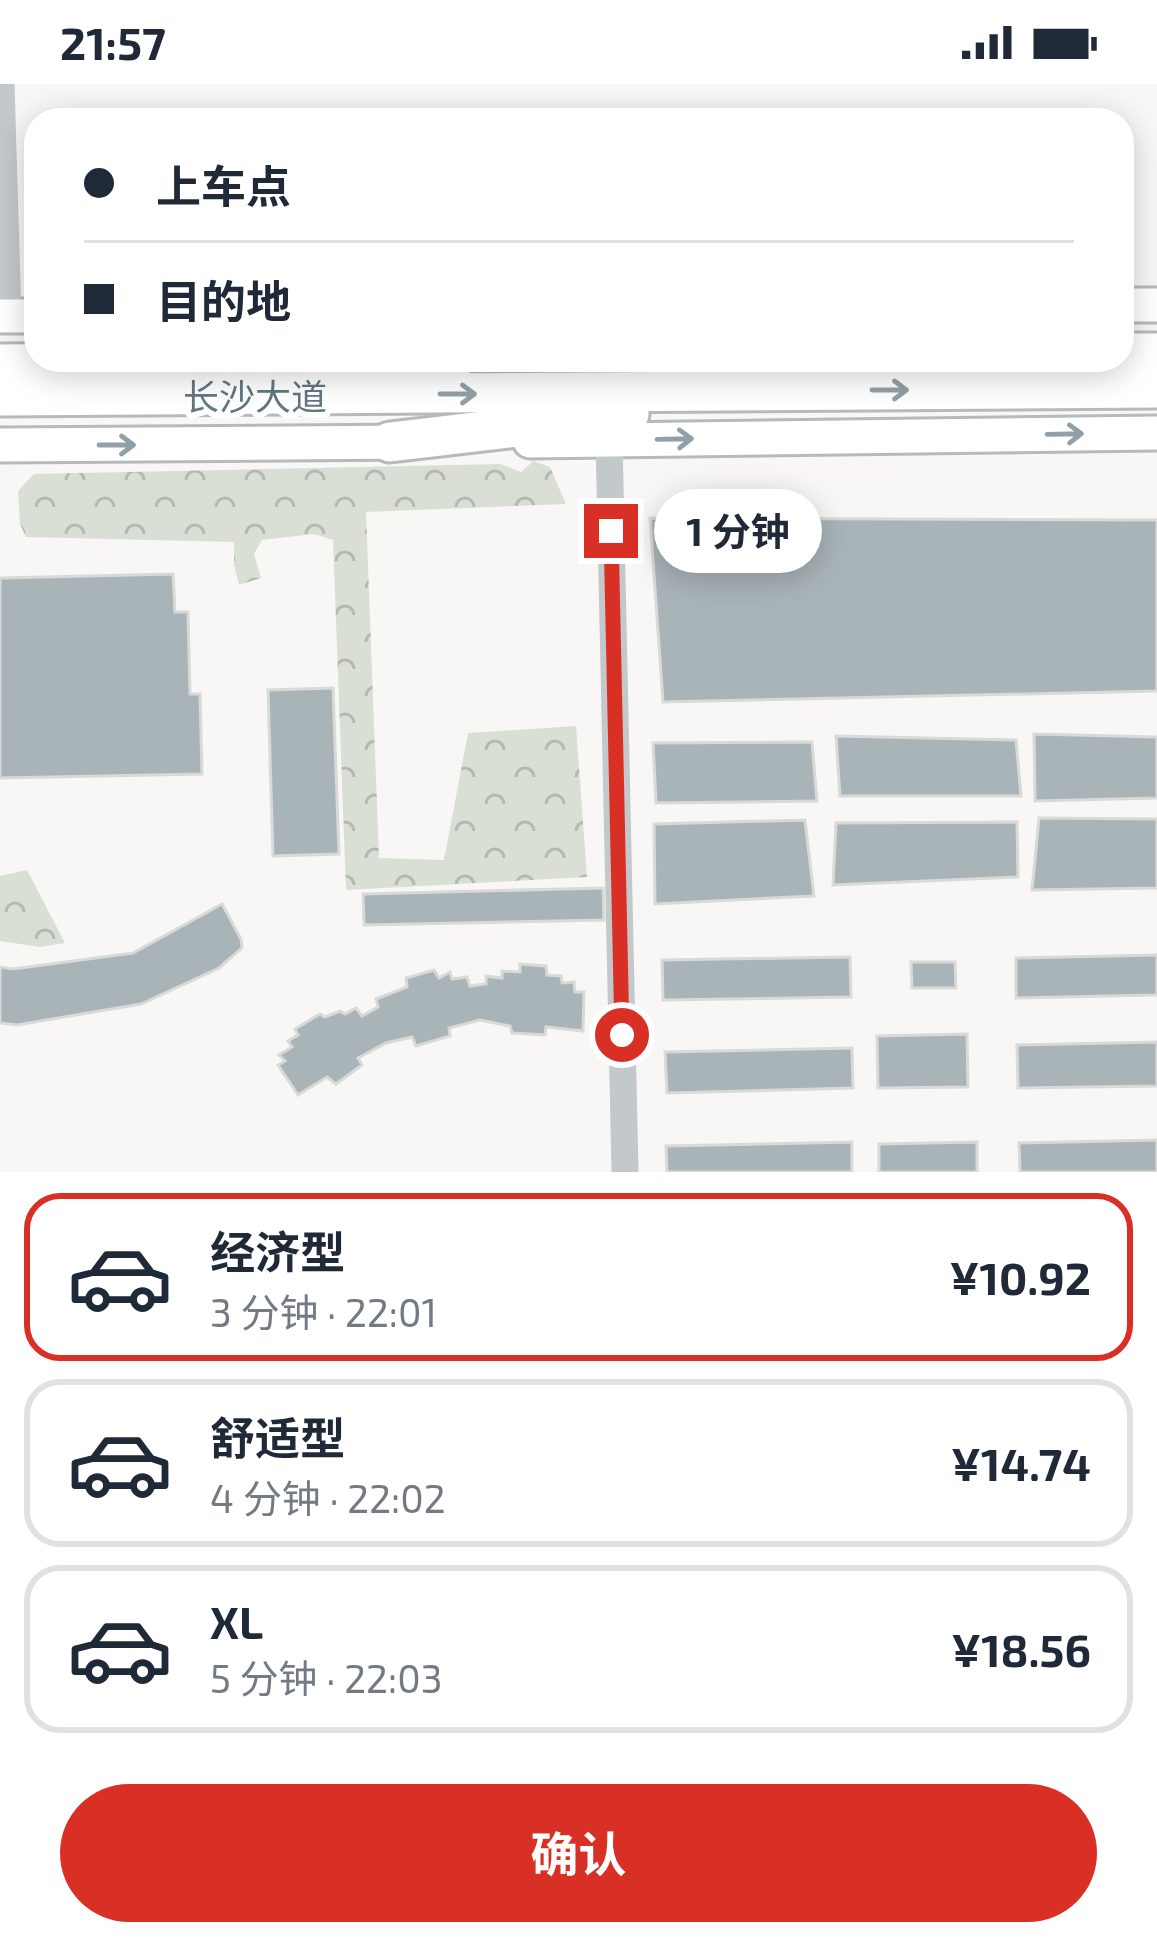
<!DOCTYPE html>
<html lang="zh">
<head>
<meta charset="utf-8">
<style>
  :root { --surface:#fff; --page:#f6f6f7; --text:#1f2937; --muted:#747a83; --line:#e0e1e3; --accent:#d93025 }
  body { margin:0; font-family:"Exo 2","Noto Sans SC",sans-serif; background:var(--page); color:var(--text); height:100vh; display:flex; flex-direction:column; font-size:45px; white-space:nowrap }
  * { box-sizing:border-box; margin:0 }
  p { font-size:39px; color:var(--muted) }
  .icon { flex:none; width:66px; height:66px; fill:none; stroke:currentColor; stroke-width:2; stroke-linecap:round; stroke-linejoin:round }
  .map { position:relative; height:1088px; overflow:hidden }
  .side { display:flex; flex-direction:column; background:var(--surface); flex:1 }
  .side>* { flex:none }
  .guide { position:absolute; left:24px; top:24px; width:1110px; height:264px; border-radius:36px; box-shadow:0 6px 30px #0003; display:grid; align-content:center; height:264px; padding:0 60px; background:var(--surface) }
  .end { position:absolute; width:54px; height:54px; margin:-27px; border:15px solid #d93025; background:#fff; box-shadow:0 0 0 6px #fff }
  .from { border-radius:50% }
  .bubble { position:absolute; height:84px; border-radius:42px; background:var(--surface); box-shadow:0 6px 30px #0003; font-size:39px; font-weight:700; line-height:84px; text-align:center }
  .guide b { display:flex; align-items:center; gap:42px; height:114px; font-size:45px }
  .guide b+b { border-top:3px solid var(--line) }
  .guide i { width:30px; height:30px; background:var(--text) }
  ul { padding:21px 0 0; list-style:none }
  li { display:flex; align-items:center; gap:36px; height:168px; margin:0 24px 18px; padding:0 36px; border:6px solid var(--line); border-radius:36px }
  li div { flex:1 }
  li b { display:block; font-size:45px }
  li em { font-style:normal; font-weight:700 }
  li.current { border-color:var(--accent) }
  li>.icon { width:108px; height:108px; stroke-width:1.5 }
  .button { display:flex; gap:24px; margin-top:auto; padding:24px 60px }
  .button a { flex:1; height:138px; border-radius:72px; background:var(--accent); color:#fff; font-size:48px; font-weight:700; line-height:138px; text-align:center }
  .status { display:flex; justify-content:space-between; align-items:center; height:84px; padding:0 60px; background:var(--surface); direction:ltr }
  .status svg { height:33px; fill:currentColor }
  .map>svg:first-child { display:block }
</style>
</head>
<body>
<div class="status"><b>21:57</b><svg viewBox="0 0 49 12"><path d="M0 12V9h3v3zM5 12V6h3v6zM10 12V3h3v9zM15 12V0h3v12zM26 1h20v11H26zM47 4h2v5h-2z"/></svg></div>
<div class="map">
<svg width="1157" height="1088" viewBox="0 0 1157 1088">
  <defs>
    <pattern id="forest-crowns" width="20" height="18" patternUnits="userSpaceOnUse" patternTransform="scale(3)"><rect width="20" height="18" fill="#dadfd5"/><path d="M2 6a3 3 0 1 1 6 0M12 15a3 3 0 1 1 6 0" fill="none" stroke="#b4bab2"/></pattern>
  </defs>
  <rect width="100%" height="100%" fill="#f8f7f5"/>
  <g fill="url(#forest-crowns)">
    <path d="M533,377L550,383L566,420L366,428L379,774L444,776L468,649L576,642L587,793L346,806L333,456L314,450L262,456L254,470L261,494L239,501L234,481V458L26,453L20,440L18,407L34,390L500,380L521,388Z"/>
    <path d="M27,786L65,859L40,863L0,857V792Z"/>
  </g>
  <g fill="#a9b4b8" stroke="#d9d9d7" stroke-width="3">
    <path d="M650,434L1157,436V607L663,618Z"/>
    <path d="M173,490L175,528H188L190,610H200L202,690L0,694V494Z"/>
    <path d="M333,604L339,770L273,772L268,606Z"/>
    <path d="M1034,650L1157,653V714L1035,717Z"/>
    <path d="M836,652L1016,656L1021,712H840Z"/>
    <path d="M812,658L817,717L656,719L653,659Z"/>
    <path d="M1039,734L1157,735V804L1032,806Z"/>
    <path d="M805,736L814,812L655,820L654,740Z"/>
    <path d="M1017,738L1018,793L833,801L836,739Z"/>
    <path d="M603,804L604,836L364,841L363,810Z"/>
    <path d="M222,820L241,855L242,864L219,884L141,920L17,941L0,939V883L13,885L133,869Z"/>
    <path d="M1157,871V911L1016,914V874Z"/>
    <path d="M850,873L851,913L663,916L662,876Z"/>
    <path d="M911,878H955L956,904H912Z"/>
    <path d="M520,880L546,882L547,891L561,892L562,899L574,898L575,908H584L583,947L546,943L545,951L512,949L510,942L480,936L449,944L450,952L416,962L412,953L386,959L358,974L362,981L336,1000L327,993L298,1011L278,981L285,977L279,971L292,963L288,957L298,951L295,945L320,930L325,933L340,927L345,930L356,924L362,932L378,923L376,915L407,903L406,894L434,886L439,894L450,888L452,895L467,893L470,902L486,900V892L502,894V887L520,888Z"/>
    <path d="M967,950L968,1003L878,1004L877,952Z"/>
    <path d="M1157,958V1002L1018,1004L1017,961Z"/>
    <path d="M852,964L853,1004L667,1009L665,968Z"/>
    <path d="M1157,1056V1088H1020L1019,1059Z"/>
    <path d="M852,1058V1088H667L666,1062Z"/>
    <path d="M977,1058V1088H879V1060Z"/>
  </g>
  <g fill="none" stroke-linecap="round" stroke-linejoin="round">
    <g stroke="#b4babd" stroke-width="39">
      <g id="major">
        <path d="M1122,221H1157"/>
        <path d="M0,232H36"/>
        <path d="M530,357L1157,349"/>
        <path d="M0,361L412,358"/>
      </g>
    </g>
    <g stroke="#b6babd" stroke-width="45">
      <g id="highway">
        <path d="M1122,269H1157"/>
        <path d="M0,280L455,276"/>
        <path d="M0,312L1157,304"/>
        <path d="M390,358L629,330"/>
      </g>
    </g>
    <g stroke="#c3c8cb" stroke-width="27">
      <path d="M1,0L8,232"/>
      <path d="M609,356L625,1088"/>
    </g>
    <use href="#major" stroke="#fff" stroke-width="33"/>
    <use href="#highway" stroke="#fff" stroke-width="39"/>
  </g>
  <defs><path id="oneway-shaft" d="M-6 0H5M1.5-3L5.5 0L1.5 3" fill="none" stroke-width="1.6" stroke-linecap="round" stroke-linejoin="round" transform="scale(3)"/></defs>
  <g stroke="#91a0a7">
    <use href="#oneway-shaft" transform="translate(890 306)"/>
    <use href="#oneway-shaft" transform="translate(458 310)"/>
    <use href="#oneway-shaft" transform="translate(1065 350) rotate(-1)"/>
    <use href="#oneway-shaft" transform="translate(675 355) rotate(-1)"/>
    <use href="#oneway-shaft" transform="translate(117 361)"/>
  </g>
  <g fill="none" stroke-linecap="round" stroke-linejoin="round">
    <path stroke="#d93025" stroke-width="15" d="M611,447L622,951"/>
  </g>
  <g text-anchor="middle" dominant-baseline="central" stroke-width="12" stroke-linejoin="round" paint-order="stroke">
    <g font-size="36" fill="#627781" stroke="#fff">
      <text x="255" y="311">长沙大道</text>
    </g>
  </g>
</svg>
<i class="end from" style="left:622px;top:951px"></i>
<i class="end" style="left:611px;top:447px"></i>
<div class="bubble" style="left:654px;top:405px;width:168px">1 分钟</div>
<div class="guide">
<b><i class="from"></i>上车点</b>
<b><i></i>目的地</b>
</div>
</div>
<section class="side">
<ul>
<li class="current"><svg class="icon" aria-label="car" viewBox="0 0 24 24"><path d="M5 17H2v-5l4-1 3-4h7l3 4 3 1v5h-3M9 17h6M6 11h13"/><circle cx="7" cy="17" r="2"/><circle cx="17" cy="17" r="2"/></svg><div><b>经济型</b><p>3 分钟 · 22:01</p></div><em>¥10.92</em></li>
<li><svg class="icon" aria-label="car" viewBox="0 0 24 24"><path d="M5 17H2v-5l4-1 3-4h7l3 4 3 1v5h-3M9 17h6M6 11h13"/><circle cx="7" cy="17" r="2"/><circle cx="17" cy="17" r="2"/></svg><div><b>舒适型</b><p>4 分钟 · 22:02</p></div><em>¥14.74</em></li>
<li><svg class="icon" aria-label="car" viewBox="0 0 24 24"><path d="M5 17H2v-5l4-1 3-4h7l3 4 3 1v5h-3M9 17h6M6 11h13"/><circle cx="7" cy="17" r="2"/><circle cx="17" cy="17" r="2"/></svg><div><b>XL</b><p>5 分钟 · 22:03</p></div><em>¥18.56</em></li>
</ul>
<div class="button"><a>确认</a></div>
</section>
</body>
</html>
